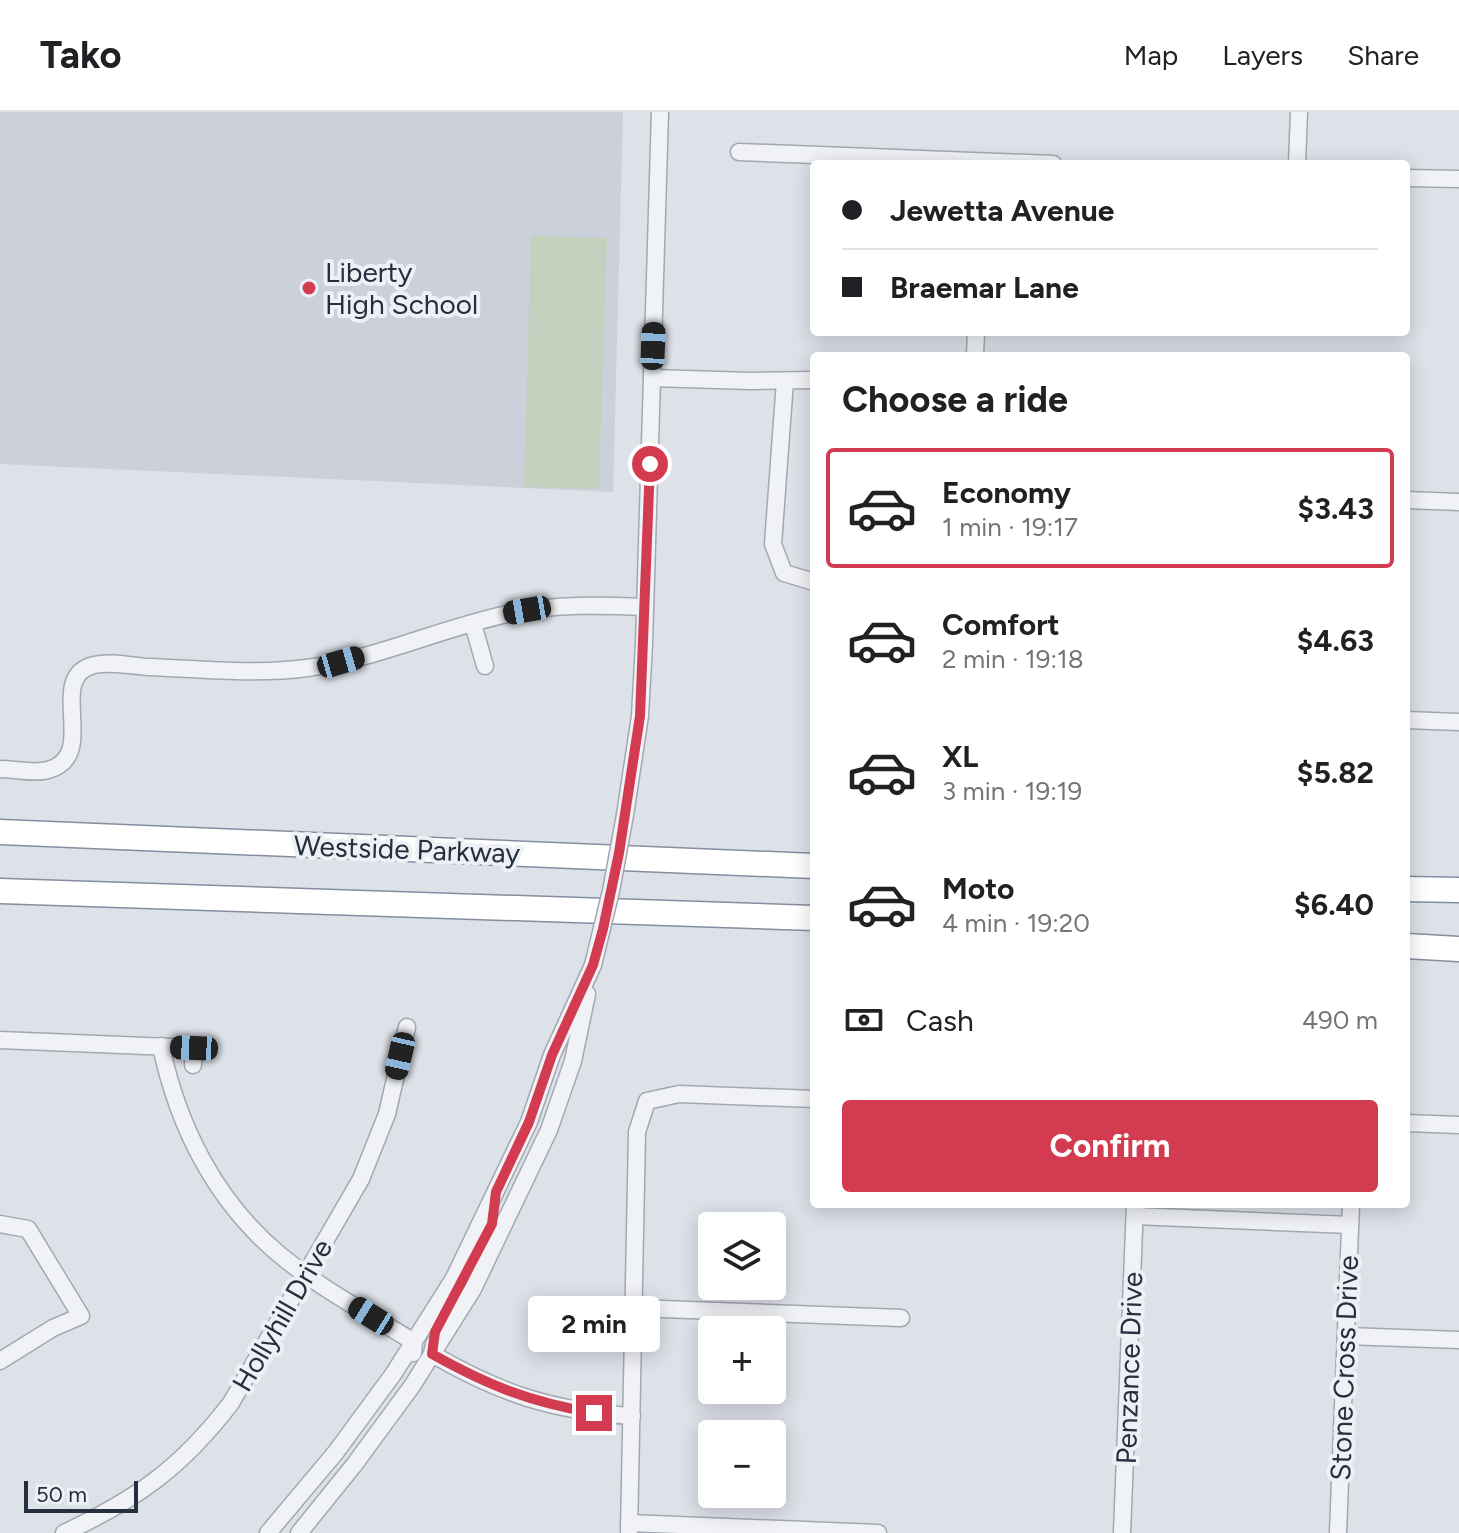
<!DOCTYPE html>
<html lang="en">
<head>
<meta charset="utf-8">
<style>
  :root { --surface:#fff; --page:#f2f2f2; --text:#202124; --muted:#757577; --line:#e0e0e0; --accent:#d33c50 }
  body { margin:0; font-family:Figtree,sans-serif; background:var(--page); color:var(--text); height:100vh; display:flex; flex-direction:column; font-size:30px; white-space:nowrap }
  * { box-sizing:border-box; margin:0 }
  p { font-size:26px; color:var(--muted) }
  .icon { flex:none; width:44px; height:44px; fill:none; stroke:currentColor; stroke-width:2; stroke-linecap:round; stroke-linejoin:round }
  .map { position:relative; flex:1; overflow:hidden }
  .details { position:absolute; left:810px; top:240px; width:600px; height:856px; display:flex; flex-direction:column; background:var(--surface); border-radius:8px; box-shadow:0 4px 20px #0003 }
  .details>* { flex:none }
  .banner { position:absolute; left:810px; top:48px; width:600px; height:176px; border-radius:8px; box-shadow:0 4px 20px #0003; display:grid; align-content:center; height:176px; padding:0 32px; background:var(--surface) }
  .buttons { position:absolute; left:698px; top:1100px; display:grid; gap:16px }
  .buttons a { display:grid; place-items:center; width:88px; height:88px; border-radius:8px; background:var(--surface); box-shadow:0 4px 20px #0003; font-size:40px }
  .scale { position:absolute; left:24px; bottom:20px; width:114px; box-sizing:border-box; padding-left:8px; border:4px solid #262f3f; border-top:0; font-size:22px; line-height:28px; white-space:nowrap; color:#262f3f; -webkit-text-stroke:6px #edf0f5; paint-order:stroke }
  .end { position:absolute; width:36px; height:36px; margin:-18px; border:10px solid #d33c50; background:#fff; box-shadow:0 0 0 4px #fff }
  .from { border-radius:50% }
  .bubble { position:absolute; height:56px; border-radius:8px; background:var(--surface); box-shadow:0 4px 20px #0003; font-size:26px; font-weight:700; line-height:56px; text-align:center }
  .car { position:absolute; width:24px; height:48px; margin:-24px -12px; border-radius:10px; box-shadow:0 0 6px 2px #0007; background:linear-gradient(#222 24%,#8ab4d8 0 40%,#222 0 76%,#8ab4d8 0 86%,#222 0) }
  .banner b { display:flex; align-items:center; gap:28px; height:76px; font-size:30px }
  .banner b+b { border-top:2px solid var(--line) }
  .banner i { width:20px; height:20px; background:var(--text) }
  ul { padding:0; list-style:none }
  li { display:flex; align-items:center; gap:24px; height:120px; margin:0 16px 12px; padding:0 16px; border:4px solid transparent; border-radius:8px }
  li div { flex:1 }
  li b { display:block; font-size:30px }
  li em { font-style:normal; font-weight:700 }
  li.on { border-color:var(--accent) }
  li>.icon { width:72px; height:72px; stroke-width:1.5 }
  h2 { padding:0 32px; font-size:36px; line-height:96px }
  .pay { display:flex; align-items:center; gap:20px; height:88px; padding:0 32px; font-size:30px }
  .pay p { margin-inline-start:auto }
  .cta { display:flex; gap:16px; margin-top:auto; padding:16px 32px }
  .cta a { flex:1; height:92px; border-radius:8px; background:var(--accent); color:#fff; font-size:32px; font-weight:700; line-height:92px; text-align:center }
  header { display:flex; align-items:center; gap:48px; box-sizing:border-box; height:112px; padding:0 40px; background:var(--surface); border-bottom:2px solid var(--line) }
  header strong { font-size:38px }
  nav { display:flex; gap:44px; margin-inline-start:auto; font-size:28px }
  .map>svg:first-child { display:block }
</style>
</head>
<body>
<header>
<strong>Tako</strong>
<nav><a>Map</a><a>Layers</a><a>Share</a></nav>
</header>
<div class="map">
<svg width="1459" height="1421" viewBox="0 0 1459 1421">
  <rect width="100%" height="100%" fill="#dde1e8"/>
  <path fill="#cbd0da" d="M0,0H623L613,380L0,352Z"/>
  <path fill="#c3d2be" d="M531,124L607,126L599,377L524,375Z"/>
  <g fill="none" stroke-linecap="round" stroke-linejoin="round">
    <g stroke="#a2a8b2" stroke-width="19">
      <g id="minor">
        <path d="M739,40L1053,52"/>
        <path d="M1297,52L1299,0"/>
        <path d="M1406,66L1459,67"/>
        <path d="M975,244L976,220"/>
        <path d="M652,266L751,269L814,268"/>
        <path d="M785,269L773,432L784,461L814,470"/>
        <path d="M1406,388L1459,390"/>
        <path d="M473,512L485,554"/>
        <path d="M1406,608L1459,610"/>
        <path d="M0,657C16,657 33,662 48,658C101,644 44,565 94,553C112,549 131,554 149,555C201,557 255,563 307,556C377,547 443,515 512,501C557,492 600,493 645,495"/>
        <path d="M625,703L640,604L644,532L660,0"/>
        <path d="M0,928L194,936L193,953"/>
        <path d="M161,934C178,1015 216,1090 280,1143C321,1177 369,1202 414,1230L413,1241"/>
        <path d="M1406,1011L1459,1013"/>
        <path d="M1135,1104L1350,1113"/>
        <path d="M0,1112L28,1117L81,1204L53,1216L0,1249"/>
        <path d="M635,1196L901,1206"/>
        <path d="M1346,1224L1459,1228"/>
        <path d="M434,1232L432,1242C501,1282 553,1299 632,1304"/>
        <path d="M629,1411L878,1421"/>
        <path d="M64,1421C137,1387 181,1356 231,1291L361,1067L387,1002L407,915"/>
        <path d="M268,1421L336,1340L394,1261L454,1166L529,1010L552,943L593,853"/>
        <path d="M299,1421L354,1353L412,1274L473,1177L549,1018L573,949L587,882"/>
        <path d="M629,1421L637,1020L647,989L679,982L814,987"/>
        <path d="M1122,1421L1135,1092"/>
        <path d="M1338,1421L1351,1092"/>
      </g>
    </g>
    <g stroke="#848e9f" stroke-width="27">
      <g id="highway">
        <path d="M0,720L814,754"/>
        <path d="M1406,777L1459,778"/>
        <path d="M0,779L814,806"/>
        <path d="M1406,834L1459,837"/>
      </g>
    </g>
    <use href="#minor" stroke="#f0f2f6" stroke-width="16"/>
    <use href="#highway" stroke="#fff" stroke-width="24"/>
    <g stroke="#a2a8b2" stroke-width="19" stroke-linecap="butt">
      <path id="minor-bridge" d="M593,853L611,779L625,703"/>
    </g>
    <use href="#minor-bridge" stroke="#f0f2f6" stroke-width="16"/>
  </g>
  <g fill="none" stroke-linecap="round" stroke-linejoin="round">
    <path stroke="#d33c50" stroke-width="10" d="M594,1301C530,1290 489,1274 432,1242L435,1220L492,1112L496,1080L529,1010L552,943L593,853L603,817L619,741L640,604L650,352"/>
  </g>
  <circle fill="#d33c50" stroke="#edf0f5" stroke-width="3" cx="309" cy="176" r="8"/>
  <g text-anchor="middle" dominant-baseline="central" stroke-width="8" stroke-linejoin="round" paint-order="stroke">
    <g font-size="28" fill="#262f3f" stroke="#edf0f5" text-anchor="start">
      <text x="325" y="160">Liberty<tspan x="325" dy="32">High School</tspan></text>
    </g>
    <g font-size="28" fill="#262f3f" stroke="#edf0f5">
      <text transform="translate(407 737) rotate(2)">Westside Parkway</text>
      <text transform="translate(282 1203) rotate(-60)">Hollyhill Drive</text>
      <text transform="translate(1129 1256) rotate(-88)">Penzance Drive</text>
      <text transform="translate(1344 1256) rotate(-88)">Stone Cross Drive</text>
    </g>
  </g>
</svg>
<div class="buttons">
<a><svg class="icon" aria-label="layers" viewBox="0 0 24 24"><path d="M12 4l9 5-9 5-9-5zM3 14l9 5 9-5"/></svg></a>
<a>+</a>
<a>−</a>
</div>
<div class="scale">50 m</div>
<i class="end from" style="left:650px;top:352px"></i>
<i class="end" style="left:594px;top:1301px"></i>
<div class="bubble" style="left:528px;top:1184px;width:132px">2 min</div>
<i class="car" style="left:653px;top:234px;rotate:2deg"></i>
<i class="car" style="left:527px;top:498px;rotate:260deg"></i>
<i class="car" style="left:341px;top:550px;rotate:74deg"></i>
<i class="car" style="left:194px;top:936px;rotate:272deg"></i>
<i class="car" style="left:400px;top:944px;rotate:193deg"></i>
<i class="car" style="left:371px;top:1204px;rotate:302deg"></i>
<div class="banner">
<b><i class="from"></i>Jewetta Avenue</b>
<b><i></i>Braemar Lane</b>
</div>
<section class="details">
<h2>Choose a ride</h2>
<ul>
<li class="on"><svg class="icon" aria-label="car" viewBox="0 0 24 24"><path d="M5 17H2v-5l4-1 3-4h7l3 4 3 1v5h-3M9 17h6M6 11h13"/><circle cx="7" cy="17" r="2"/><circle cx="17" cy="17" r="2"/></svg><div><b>Economy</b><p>1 min · 19:17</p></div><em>$3.43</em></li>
<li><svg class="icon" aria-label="car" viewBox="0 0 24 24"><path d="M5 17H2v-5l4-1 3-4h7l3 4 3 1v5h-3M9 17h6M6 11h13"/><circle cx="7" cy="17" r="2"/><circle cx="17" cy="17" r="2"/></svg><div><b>Comfort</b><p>2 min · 19:18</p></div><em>$4.63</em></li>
<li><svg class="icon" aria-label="car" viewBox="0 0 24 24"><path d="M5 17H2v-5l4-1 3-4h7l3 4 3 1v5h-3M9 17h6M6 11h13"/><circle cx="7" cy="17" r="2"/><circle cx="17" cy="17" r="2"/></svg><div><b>XL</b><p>3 min · 19:19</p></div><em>$5.82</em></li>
<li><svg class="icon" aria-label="car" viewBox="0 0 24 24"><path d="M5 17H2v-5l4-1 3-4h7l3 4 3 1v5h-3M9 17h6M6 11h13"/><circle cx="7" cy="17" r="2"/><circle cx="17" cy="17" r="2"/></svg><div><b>Moto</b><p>4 min · 19:20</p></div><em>$6.40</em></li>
</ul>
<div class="pay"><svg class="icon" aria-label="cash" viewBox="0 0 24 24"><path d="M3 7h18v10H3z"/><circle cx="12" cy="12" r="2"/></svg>Cash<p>490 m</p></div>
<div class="cta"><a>Confirm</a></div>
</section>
</div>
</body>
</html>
